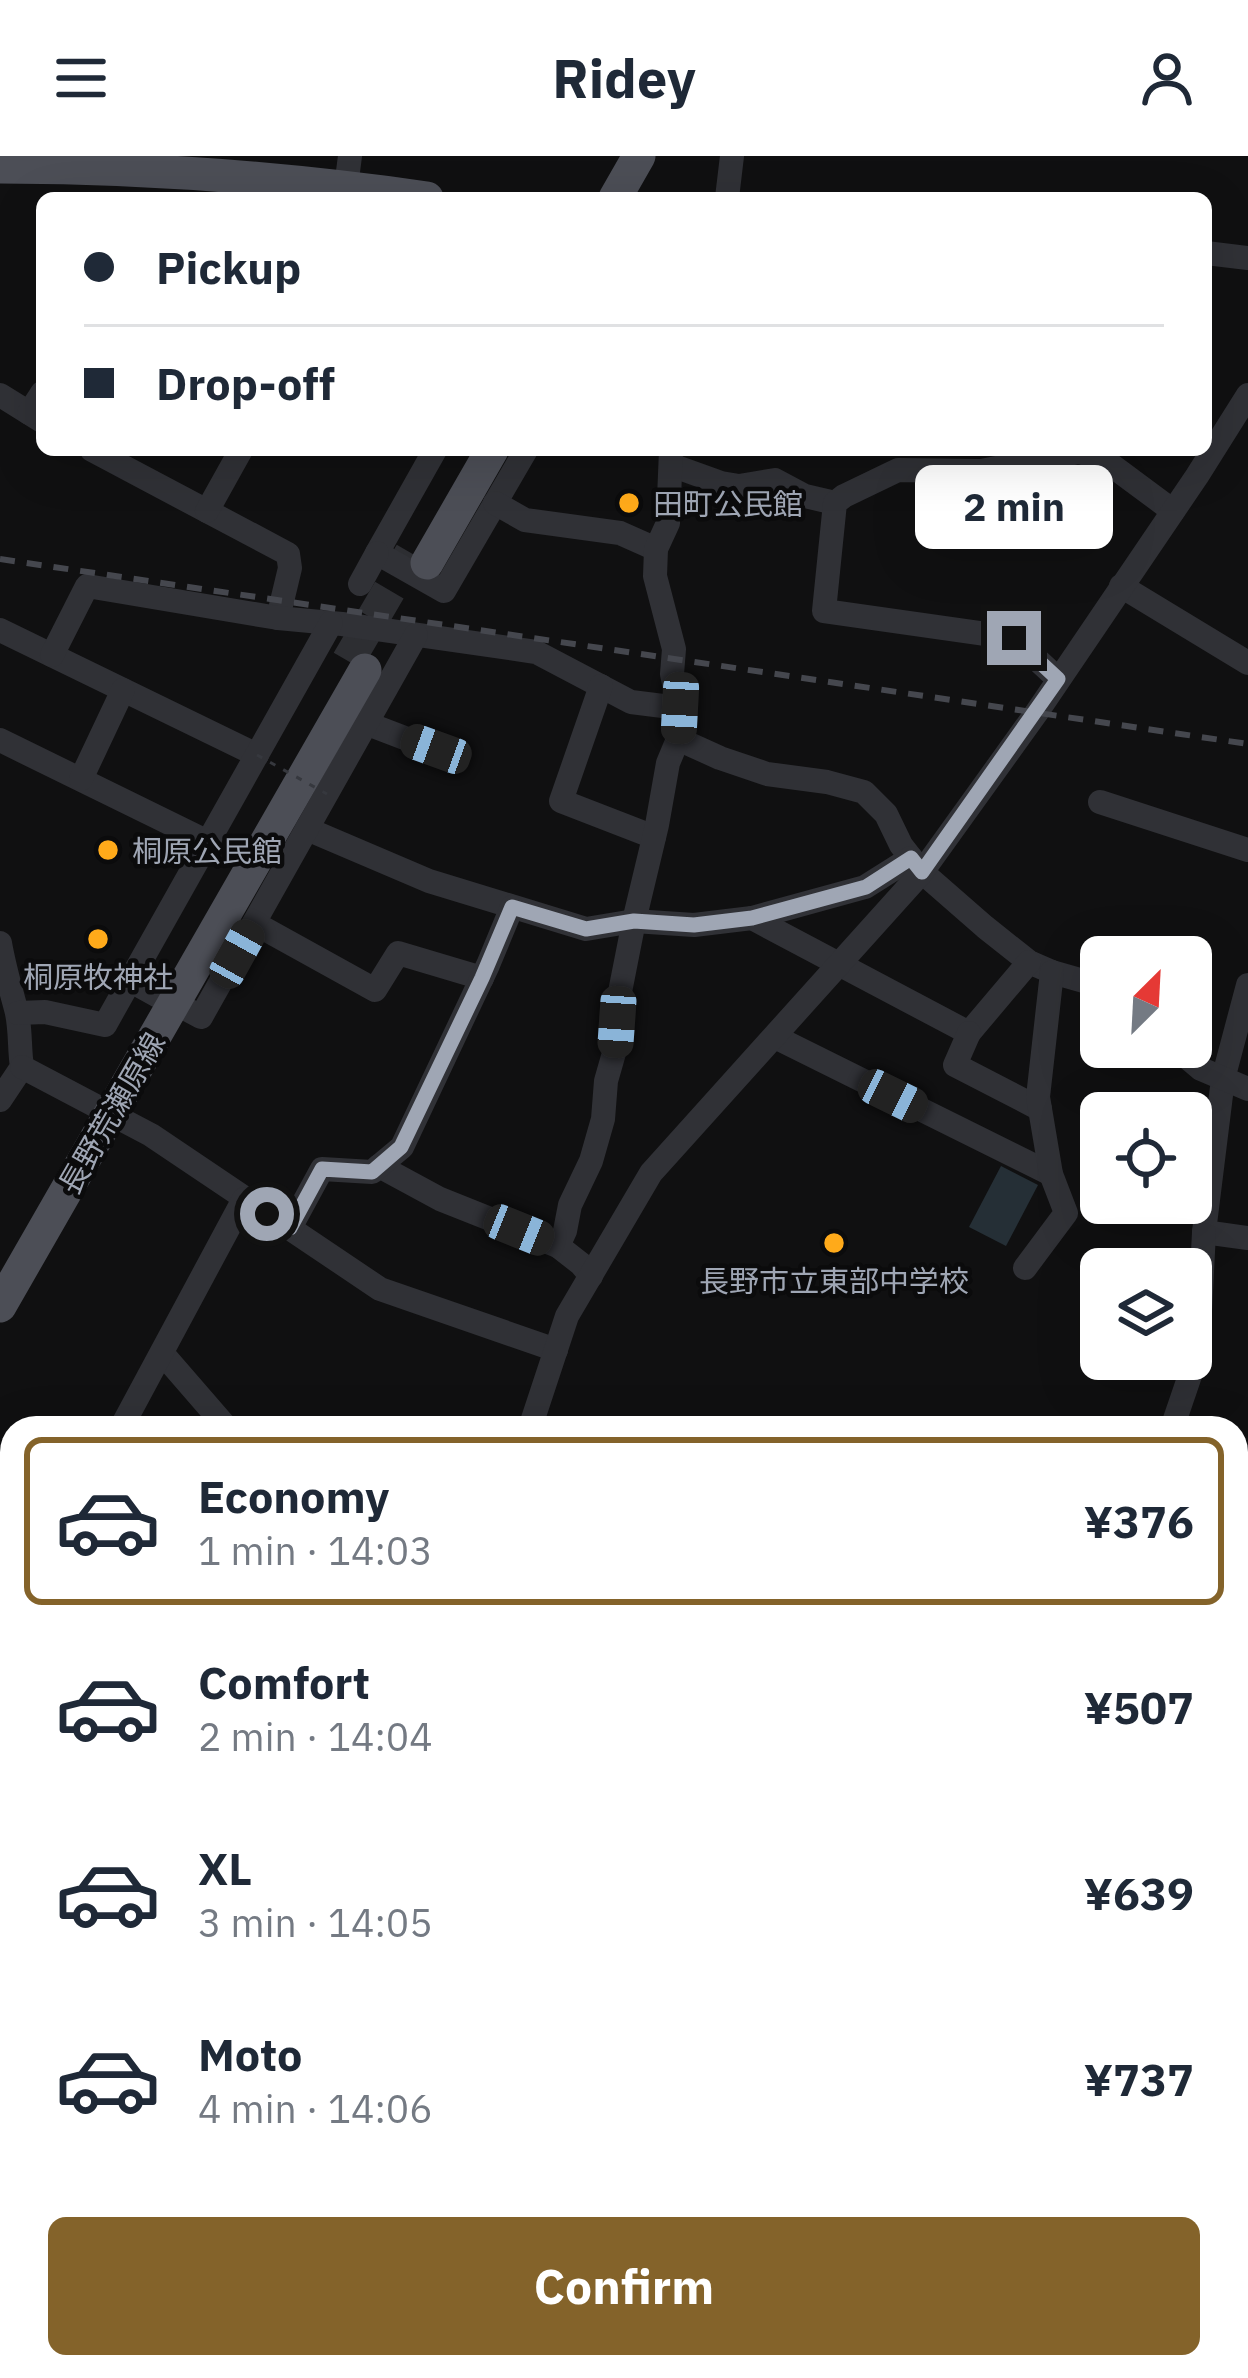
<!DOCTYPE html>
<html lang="en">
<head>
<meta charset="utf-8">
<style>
  :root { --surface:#fff; --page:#f6f6f7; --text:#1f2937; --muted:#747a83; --line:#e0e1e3; --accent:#84632a }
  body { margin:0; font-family:"IBM Plex Sans","Noto Sans JP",sans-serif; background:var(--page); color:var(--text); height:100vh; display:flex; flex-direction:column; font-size:45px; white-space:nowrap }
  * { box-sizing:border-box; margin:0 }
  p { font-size:39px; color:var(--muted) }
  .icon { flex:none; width:66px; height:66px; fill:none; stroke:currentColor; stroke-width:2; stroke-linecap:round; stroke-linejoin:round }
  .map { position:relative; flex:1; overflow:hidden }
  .details { position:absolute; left:0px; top:1260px; width:1248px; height:963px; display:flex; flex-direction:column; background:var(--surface); border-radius:36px 36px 0 0; box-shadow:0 12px 48px #0002 }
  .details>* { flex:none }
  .hud { position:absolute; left:36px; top:36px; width:1176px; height:264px; border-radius:18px; box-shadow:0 12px 48px #0002; display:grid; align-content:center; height:264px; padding:0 48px; background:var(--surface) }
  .needle { width:78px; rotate:24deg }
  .buttons { position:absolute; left:1080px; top:780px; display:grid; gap:24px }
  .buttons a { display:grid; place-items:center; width:132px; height:132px; border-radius:18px; background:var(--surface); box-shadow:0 12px 48px #0002; font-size:60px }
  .end { position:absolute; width:54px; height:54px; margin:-27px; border:15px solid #9fa6b4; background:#111; box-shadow:0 0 0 6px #111 }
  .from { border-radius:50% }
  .bubble { position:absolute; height:84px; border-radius:18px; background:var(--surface); box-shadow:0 12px 48px #0002; font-size:39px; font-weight:700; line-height:84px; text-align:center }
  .car { position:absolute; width:36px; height:72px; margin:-36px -18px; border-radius:15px; box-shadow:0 0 9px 3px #0007; background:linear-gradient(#222 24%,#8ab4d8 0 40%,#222 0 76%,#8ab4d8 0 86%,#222 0) }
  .hud b { display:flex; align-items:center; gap:42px; height:114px; font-size:45px }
  .hud b+b { border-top:3px solid var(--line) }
  .hud i { width:30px; height:30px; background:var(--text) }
  ul { padding:21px 0 0; list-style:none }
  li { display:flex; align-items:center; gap:36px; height:168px; margin:0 24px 18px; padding:0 24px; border:6px solid transparent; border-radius:18px }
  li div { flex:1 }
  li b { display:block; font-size:45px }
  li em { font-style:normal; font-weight:700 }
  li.active { border-color:var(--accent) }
  li>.icon { width:108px; height:108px; stroke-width:1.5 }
  .primary-button { display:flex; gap:24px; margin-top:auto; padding:24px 48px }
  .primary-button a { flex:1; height:138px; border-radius:18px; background:var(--accent); color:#fff; font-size:48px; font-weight:700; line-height:138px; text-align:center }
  header { display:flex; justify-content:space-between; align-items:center; height:156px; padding:0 48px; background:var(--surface); font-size:54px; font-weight:700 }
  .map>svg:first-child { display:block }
</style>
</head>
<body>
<header><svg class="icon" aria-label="menu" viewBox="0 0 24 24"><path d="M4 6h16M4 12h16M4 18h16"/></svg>Ridey<svg class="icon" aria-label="person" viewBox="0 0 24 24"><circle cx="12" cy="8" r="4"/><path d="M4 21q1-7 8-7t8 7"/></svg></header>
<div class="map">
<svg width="1248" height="2222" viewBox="0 0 1248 2222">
  <rect width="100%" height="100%" fill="#101011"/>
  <path fill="#252f36" d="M1001,1010L1038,1029L1006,1090L969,1071Z"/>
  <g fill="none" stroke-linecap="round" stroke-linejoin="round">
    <path stroke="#2d2e32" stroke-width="33" stroke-dasharray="33 16" stroke-linecap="butt" d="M348,505L411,397"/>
    <g stroke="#303136" stroke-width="24">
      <path d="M346,31L350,0"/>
      <path d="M727,42L732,0"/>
      <path d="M1206,97L1248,102"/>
      <path d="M0,239L42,265"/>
      <path d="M29,257L42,237"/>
      <path d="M92,294L288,398L290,412L278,462"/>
      <path d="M435,294L377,397L444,435L526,294"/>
      <path d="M671,309L721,327L739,330L775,324L805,340L835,347"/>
      <path d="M495,347L525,364L620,377L656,393"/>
      <path d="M207,355L241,294"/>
      <path d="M360,428L377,397"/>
      <path d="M1121,430L1248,507"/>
      <path d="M0,474L257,599"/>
      <path d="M52,499L87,430L278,462L342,468L536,496L631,546L679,552"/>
      <path d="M1058,523L1014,482L824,455L835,347L844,340L898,314L981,315L1079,296L1103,303L1173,355"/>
      <path d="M601,530L561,645L654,681"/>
      <path d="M368,568L436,594"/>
      <path d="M678,583L720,602L767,618L827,626L864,636L886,658L901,689L922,716L985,771L1029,806L1052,816L1101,830"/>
      <path d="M0,584L208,686"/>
      <path d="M81,623L123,534"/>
      <path d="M1100,646L1248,694"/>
      <path d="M307,673L429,725L586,773L634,765L694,769L752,762L865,731L911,702"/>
      <path d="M752,762L969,877L1029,806"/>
      <path d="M254,767L375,834L398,797L482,822"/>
      <path d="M0,787C4,810 10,831 16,853C21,871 19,892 22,911L0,944"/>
      <path d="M131,825L158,840"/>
      <path d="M1248,829L1223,923L1204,1076L1248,1082"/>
      <path d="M175,847L201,861L416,479"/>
      <path d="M18,857L45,856L105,869L331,467"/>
      <path d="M969,877L955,909L1040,953"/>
      <path d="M775,881L1051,1018"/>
      <path d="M1175,891L1201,913L1248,933"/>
      <path d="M22,911L151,979L380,1133L556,1194"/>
      <path d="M379,1010L440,1043L558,1090"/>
      <path d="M290,1072L322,1013L372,1016L402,991L488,809L512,751"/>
      <path d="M1025,1112L1066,1057L1051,1018L1038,941L1052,816"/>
      <path d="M591,1120L581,1108L558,1090L565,1075L570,1049L591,1005L603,963L606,925L616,890L619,841L634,765L657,669L668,607L678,583L679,552L672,518L674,493L655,420L656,393L668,367L671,294"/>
      <path d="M162,1197L227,1272"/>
      <path d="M121,1272L244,1043"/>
      <path d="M530,1272L567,1160L651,1017L922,716L1037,556L1197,320L1248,239"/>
      <path d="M1172,1272L1198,1196L1204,1076"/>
      <path d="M1236,1359H1248"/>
      <path d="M0,1433L12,1441"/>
      <path d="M0,1516L12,1485"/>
      <path d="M1236,1531L1248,1527"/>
      <path d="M0,1598L12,1594"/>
      <path d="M1236,1783L1248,1789"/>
      <path d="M0,1831L12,1829"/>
      <path d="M1236,1934L1248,1941"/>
      <path d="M837,2211L869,2222"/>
      <path d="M907,2211L913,2222"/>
      <path d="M931,2211L937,2222"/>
      <path d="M951,2211L958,2222"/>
      <path d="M1013,2216L1024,2222"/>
      <path d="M615,2222L620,2211"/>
      <path d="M1149,2222L1154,2211"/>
    </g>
    <g stroke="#4c4e56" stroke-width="33">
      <path d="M0,11C143,11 286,22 427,42"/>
      <path d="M615,42L639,0"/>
      <path d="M427,407L492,294"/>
      <path d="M0,1150L365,514"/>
    </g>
    <g stroke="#45474e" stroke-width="6" stroke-dasharray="15 12" stroke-linecap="butt">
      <path d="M0,403L1248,588"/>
      <path d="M1236,1562L1248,1559"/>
      <path d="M1236,1585L1248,1582"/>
      <path d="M1236,1634L1248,1631"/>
      <path d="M0,1861L12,1858"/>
      <path d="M0,1899L12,1896"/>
    </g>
    <path stroke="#36383e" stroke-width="3" stroke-dasharray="6 9" stroke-linecap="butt" d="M257,599L327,638"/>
  </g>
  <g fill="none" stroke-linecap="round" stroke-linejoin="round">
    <path stroke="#9fa6b4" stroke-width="15" d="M267,1058L290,1072L322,1013L372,1016L401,991L482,822L512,751L586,773L634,765L694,769L752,762L866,731L911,702L922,716L1058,523L1014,482"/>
  </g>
  <g fill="#ffaa1a" stroke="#0b0b0c" stroke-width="4.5">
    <circle cx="629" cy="347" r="12"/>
    <circle cx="108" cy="694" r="12"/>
    <circle cx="98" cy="783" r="12"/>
    <circle cx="834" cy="1087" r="12"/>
  </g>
  <g text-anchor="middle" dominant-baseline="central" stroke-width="9" stroke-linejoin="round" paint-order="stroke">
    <g font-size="30" fill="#9fa6b4" stroke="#0b0b0c" text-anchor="start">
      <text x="653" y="347">田町公民館</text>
      <text x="132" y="694">桐原公民館</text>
      <text x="98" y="820" text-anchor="middle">桐原牧神社</text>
      <text x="834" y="1124" text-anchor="middle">長野市立東部中学校</text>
    </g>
    <g font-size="30" fill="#9fa6b4" stroke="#0b0b0c">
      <text transform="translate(111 957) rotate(-60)">長野荒瀬原線</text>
    </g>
  </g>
</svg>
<div class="buttons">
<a><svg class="needle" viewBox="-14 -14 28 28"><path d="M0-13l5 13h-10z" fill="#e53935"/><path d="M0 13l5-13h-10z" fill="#747a83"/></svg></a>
<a><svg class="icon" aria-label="locate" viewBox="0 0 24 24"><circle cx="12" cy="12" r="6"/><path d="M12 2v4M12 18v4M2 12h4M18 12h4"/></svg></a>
<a><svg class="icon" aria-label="layers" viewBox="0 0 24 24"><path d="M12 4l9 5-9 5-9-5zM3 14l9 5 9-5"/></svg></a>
</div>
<i class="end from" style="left:267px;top:1058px"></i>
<i class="end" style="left:1014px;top:482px"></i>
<div class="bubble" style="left:915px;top:309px;width:198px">2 min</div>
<i class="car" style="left:680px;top:552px;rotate:183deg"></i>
<i class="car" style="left:436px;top:593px;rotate:290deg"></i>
<i class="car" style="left:237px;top:798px;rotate:29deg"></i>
<i class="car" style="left:617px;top:866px;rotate:184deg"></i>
<i class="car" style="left:893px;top:940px;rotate:116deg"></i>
<i class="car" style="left:519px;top:1074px;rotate:112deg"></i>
<div class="hud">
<b><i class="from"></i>Pickup</b>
<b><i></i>Drop-off</b>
</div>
<section class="details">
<ul>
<li class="active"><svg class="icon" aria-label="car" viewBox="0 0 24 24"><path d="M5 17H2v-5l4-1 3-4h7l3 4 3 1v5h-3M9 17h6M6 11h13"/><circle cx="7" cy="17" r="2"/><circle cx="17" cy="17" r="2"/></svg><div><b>Economy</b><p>1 min · 14:03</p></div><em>¥376</em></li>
<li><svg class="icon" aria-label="car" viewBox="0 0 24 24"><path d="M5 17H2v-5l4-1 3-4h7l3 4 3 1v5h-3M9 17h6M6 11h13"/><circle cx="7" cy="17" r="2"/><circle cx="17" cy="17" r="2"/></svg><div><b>Comfort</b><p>2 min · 14:04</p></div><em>¥507</em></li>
<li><svg class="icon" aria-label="car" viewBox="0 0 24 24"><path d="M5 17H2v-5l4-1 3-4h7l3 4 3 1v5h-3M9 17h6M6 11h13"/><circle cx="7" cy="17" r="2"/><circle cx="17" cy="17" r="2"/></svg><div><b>XL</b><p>3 min · 14:05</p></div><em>¥639</em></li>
<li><svg class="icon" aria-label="car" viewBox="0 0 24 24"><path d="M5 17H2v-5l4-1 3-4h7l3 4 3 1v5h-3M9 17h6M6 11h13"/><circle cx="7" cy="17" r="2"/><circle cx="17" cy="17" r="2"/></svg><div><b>Moto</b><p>4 min · 14:06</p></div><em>¥737</em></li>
</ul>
<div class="primary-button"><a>Confirm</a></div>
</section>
</div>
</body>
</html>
